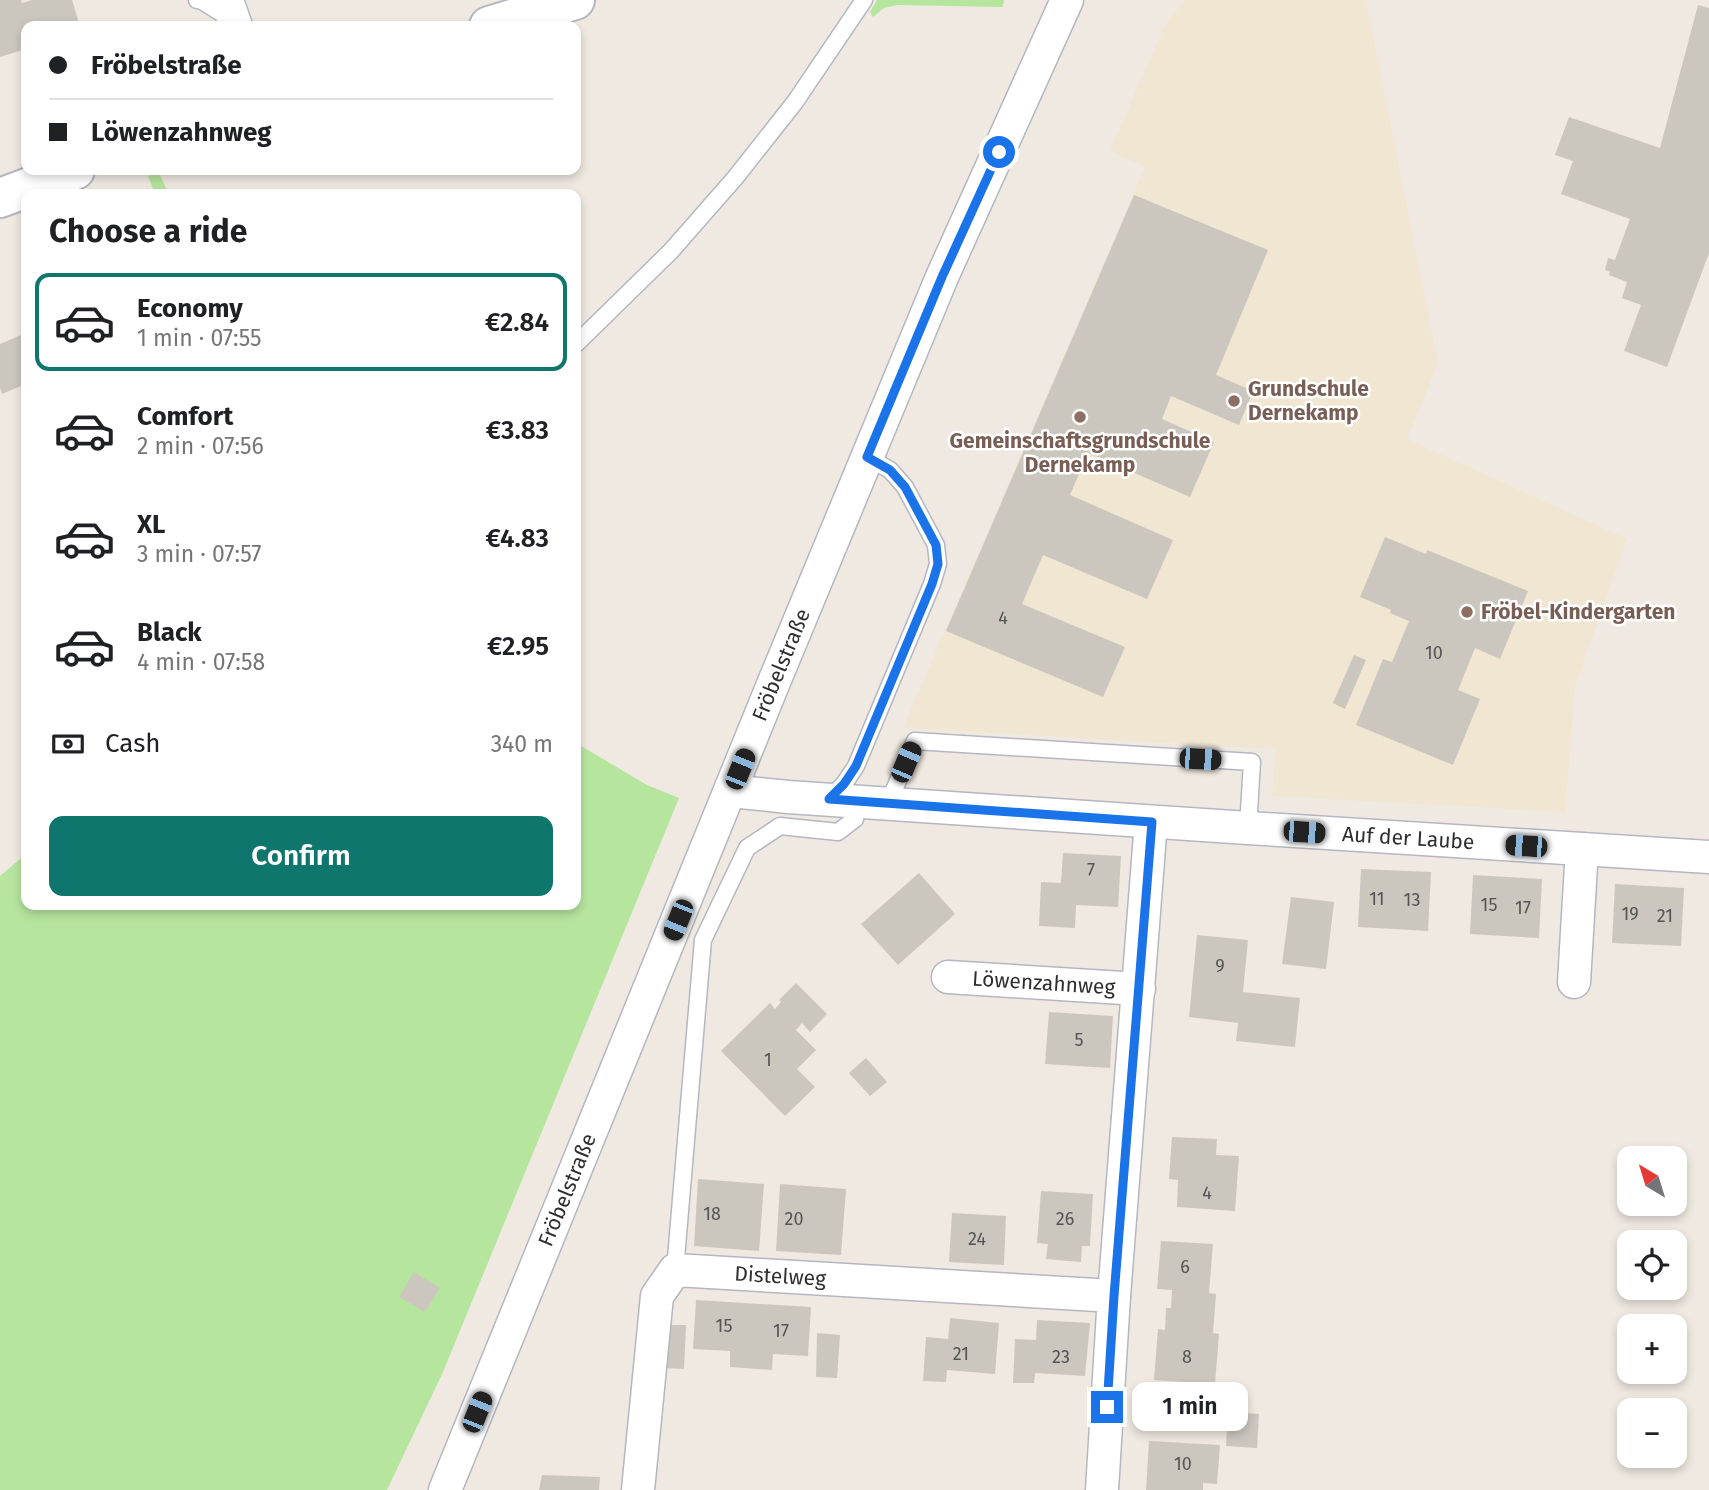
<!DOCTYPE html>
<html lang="en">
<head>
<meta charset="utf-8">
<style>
  :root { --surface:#fff; --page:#f6f6f6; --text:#202124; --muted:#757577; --line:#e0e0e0; --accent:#0f766e }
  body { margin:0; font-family:"Fira Sans",sans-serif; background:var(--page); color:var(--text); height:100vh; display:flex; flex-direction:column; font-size:26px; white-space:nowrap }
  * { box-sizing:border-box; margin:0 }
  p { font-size:23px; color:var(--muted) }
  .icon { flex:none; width:38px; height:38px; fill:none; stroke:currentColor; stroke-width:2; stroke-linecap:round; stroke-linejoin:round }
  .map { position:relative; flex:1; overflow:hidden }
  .drawer { position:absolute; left:21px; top:189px; width:560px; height:721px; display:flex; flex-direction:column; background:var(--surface); border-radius:14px; box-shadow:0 4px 10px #0003 }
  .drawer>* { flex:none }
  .top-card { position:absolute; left:21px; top:21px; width:560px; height:154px; border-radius:14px; box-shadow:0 4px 10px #0003; display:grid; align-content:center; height:154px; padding:0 28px; background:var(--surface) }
  .needle { width:46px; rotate:322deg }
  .controls { position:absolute; left:1617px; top:1146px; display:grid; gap:14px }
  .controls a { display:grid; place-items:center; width:70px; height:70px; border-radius:14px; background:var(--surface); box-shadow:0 4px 10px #0003; font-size:35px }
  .end { position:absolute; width:32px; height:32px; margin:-16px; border:9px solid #1a73e8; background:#fff; box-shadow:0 0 0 4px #fff }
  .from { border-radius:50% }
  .bubble { position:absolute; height:49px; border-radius:14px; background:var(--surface); box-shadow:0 4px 10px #0003; font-size:23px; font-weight:600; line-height:49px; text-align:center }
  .car { position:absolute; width:21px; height:42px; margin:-21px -10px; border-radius:9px; box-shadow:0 0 5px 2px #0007; background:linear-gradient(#222 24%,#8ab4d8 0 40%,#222 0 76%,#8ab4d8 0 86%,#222 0) }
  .top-card b { display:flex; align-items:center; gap:24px; height:66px; font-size:26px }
  .top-card b+b { border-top:2px solid var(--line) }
  .top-card i { width:18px; height:18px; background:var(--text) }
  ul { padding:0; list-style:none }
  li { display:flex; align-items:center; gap:21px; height:98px; margin:0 14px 10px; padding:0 14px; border:4px solid transparent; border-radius:14px }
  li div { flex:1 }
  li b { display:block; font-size:26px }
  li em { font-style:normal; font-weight:600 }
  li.selected { border-color:var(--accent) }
  li>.icon { width:63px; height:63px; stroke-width:1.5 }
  h2 { padding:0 28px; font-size:32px; line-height:84px }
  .pay { display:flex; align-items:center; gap:18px; height:77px; padding:0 28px; font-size:26px }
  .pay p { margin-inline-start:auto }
  .cta { display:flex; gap:14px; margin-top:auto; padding:14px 28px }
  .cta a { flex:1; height:80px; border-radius:14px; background:var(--accent); color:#fff; font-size:28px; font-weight:600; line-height:80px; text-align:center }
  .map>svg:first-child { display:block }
</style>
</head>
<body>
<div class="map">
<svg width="1709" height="1490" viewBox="0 0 1709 1490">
  <rect width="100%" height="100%" fill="#efe9e1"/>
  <path fill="#f0e6d1" d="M1185,0H1366L1438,363L1407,439L1627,539L1575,686L1565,812L1272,796L1275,749L903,728L1145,167L1110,151L1165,25Z"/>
  <g fill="#b6e59e">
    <path d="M877,0H1004L1003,7L897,5L884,8L873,17L870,12Z"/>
    <path d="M159,173L169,194H155L148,176Z"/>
    <path d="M576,743L647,785L679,798L443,1372L387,1490H0V876L26,854V905H576Z"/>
  </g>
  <g fill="#cbc7bf">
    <path d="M0,0H21L22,3L32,0H72L80,26H26V49L0,57Z"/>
    <path d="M1698,5L1709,8V253L1667,367L1624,351L1641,305L1622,298L1627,282L1609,275L1610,272L1605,270L1608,258L1615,260L1630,219L1561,194L1573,161L1555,155L1569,117L1660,148Z"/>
    <path d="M1134,195L1268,250L1216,375L1253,391L1239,425L1171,396L1162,419L1214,442L1190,497L1088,453L1070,495L1173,540L1147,599L1043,555L1022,604L1125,647L1103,697L946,631Z"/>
    <path d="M21,335L26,348V384L2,394L0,388V344Z"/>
    <path d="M1385,537L1426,554L1427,550L1528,591L1500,659L1475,648L1458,690L1480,699L1453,765L1356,725L1383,659L1392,662L1409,621L1390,613L1391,610L1360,597Z"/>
    <path d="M1354,655L1366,660L1345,709L1333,703Z"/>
    <path d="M1063,853L1121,856L1118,907L1076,905L1075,928L1039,926L1041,882L1061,883Z"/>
    <path d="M1361,869L1431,872L1428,931L1358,927Z"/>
    <path d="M919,873L955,914L898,965L861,924Z"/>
    <path d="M1473,875L1542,879L1539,938L1470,934Z"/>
    <path d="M1615,884L1684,888L1681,946L1612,943Z"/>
    <path d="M1291,897L1334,902L1326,969L1282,964Z"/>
    <path d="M1197,935L1248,940L1243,992L1300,998L1295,1047L1236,1041L1238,1023L1189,1017Z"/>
    <path d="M796,983L827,1014L810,1032L802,1023L796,1030L816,1050L797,1069L815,1087L785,1116L721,1051L770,1003L775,1009L781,1002L779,1000Z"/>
    <path d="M1049,1012L1113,1016L1110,1068L1045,1064Z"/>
    <path d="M866,1058L887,1082L870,1096L849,1073Z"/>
    <path d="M1172,1137L1217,1139L1216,1155L1239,1156L1235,1211L1177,1207L1178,1180L1169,1179Z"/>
    <path d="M698,1179L764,1184L759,1251L694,1246Z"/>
    <path d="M780,1184L846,1189L841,1255L776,1251Z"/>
    <path d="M1041,1191L1093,1194L1090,1246H1082L1081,1262L1046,1259L1048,1244L1037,1243Z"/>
    <path d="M952,1213L1006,1216L1004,1265L949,1262Z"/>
    <path d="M1161,1241L1213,1244L1209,1293L1216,1294L1213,1333L1219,1334L1215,1384L1154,1380L1158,1329L1165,1330L1166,1308H1171L1172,1290L1157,1289Z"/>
    <path d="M414,1272L440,1288L425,1312L399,1297Z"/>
    <path d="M696,1300L811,1307L808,1356L773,1354L772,1370L730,1367V1351L693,1349Z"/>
    <path d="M950,1318L999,1323L995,1374L947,1370L946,1382L923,1381L926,1337L948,1339Z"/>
    <path d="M1037,1320L1090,1323L1085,1376L1035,1373L1034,1383H1013L1015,1339L1036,1340Z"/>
    <path d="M664,1325H686L684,1369L662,1368Z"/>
    <path d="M817,1333L840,1335L837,1378L816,1377Z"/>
    <path d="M1228,1412L1259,1414L1257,1448L1226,1446Z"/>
    <path d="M1149,1441L1220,1445L1217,1484L1203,1483V1490H1146Z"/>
    <path d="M542,1475L600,1477L599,1490H539Z"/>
  </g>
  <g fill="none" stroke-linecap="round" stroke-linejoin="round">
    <g stroke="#b4b7c1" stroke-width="19">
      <g id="lane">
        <path d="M197,0L202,1L229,18"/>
        <path d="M576,344L671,251L735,178L795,102L864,0"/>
        <path d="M829,799L844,784L856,766L932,584L938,564L936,545L905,487L890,470L867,457"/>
        <path d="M888,804L915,741L1252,762L1248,828"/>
        <path d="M675,1270L703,940L747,848L780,826L838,832L855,819L858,802"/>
      </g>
    </g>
    <g stroke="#b4b7c1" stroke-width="35">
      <g id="street">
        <path d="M227,0L236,26"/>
        <path id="s1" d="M731,791L788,797L1248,828L1709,857"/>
        <path id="s2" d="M948,977L1139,989"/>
        <path d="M1574,982L1582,849"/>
        <path id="s3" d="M445,1490L774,682L942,277L1067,0"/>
        <path id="s4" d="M638,1490L657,1296L675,1270L1114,1296"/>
        <path d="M1102,1490L1114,1296L1151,822"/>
      </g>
    </g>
    <g stroke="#b4b7c1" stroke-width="42">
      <g id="secondary">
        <path d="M489,26L575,0"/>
        <path d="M0,198L75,170"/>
      </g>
    </g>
    <use href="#lane" stroke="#fff" stroke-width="16"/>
    <use href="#street" stroke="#fff" stroke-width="32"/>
    <use href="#secondary" stroke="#fff" stroke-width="38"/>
  </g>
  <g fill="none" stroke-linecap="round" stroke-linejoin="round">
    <path stroke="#1a73e8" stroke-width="9" d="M999,152L942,277L867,457L890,470L905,487L936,545L938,564L932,584L856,766L844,784L829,799L1152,822L1114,1296L1107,1407"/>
  </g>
  <g fill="#8d6e63" stroke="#fff" stroke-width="2.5">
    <circle cx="1234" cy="401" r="7"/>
    <circle cx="1080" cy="417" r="7"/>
    <circle cx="1467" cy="612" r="7"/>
  </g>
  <g text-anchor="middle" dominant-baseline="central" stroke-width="5" stroke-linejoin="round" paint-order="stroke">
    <g font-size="18" fill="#555452">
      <text x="1003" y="618">4</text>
      <text x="1434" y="653">10</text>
      <text x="1091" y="870">7</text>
      <text x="1377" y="899">11</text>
      <text x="1412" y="900">13</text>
      <text x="1489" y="905">15</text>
      <text x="1523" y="908">17</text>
      <text x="1630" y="914">19</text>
      <text x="1665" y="916">21</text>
      <text x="1220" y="966">9</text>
      <text x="1079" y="1040">5</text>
      <text x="768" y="1060">1</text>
      <text x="1207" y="1193">4</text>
      <text x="712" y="1214">18</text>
      <text x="794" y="1219">20</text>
      <text x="1065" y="1219">26</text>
      <text x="977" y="1239">24</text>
      <text x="1185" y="1267">6</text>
      <text x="724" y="1326">15</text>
      <text x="781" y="1331">17</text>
      <text x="961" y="1354">21</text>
      <text x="1061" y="1357">23</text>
      <text x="1187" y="1357">8</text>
      <text x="1183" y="1464">10</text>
    </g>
    <g font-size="21" font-weight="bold" fill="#785e54" stroke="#fff" text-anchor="start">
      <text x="1248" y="389">Grundschule<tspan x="1248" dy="24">Dernekamp</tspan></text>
      <text x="1080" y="441" text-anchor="middle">Gemeinschaftsgrundschule<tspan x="1080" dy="24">Dernekamp</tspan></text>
      <text x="1481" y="612">Fröbel-Kindergarten</text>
    </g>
    <g font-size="21" fill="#2e2e2e" stroke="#fff">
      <text stroke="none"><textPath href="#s3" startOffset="891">Fröbelstraße</textPath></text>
      <text stroke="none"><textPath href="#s1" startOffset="679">Auf der Laube</textPath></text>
      <text stroke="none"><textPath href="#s2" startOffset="96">Löwenzahnweg</textPath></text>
      <text stroke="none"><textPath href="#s3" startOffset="324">Fröbelstraße</textPath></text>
      <text stroke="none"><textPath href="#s4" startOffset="332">Distelweg</textPath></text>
    </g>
  </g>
</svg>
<div class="controls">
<a><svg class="needle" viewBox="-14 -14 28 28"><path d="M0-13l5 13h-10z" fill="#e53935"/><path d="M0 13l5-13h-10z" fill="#757577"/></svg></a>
<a><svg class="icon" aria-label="locate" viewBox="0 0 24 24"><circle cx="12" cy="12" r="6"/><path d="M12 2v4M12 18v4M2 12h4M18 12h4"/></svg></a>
<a>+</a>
<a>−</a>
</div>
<i class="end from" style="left:999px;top:152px"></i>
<i class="end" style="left:1107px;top:1407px"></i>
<div class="bubble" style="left:1132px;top:1382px;width:116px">1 min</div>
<i class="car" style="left:1200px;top:759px;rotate:93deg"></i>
<i class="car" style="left:906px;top:762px;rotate:23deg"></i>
<i class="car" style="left:740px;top:769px;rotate:22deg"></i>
<i class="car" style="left:1304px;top:832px;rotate:94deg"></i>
<i class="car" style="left:1526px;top:846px;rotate:274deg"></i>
<i class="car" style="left:678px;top:920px;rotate:202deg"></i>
<i class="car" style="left:477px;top:1412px;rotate:22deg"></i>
<div class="top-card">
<b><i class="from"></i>Fröbelstraße</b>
<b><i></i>Löwenzahnweg</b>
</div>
<section class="drawer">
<h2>Choose a ride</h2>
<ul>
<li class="selected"><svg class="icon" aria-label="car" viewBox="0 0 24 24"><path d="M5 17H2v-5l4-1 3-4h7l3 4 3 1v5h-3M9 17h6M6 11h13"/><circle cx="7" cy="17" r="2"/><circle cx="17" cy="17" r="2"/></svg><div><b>Economy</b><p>1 min · 07:55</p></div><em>€2.84</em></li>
<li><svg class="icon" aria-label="car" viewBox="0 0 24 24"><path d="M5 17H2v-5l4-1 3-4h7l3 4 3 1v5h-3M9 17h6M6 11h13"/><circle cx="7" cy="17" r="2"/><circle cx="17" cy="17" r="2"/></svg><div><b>Comfort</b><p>2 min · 07:56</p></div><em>€3.83</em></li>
<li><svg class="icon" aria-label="car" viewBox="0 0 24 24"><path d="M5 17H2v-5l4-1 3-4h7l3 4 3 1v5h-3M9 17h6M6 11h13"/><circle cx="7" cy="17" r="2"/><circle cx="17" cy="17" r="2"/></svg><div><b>XL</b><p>3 min · 07:57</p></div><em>€4.83</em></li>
<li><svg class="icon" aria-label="car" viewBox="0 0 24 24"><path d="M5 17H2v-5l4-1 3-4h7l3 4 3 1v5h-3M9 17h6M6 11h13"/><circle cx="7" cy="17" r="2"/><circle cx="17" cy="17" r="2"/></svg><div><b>Black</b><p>4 min · 07:58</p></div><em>€2.95</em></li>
</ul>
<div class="pay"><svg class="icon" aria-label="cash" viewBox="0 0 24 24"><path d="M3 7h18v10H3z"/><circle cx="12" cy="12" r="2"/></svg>Cash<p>340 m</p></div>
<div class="cta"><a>Confirm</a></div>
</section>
</div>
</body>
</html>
